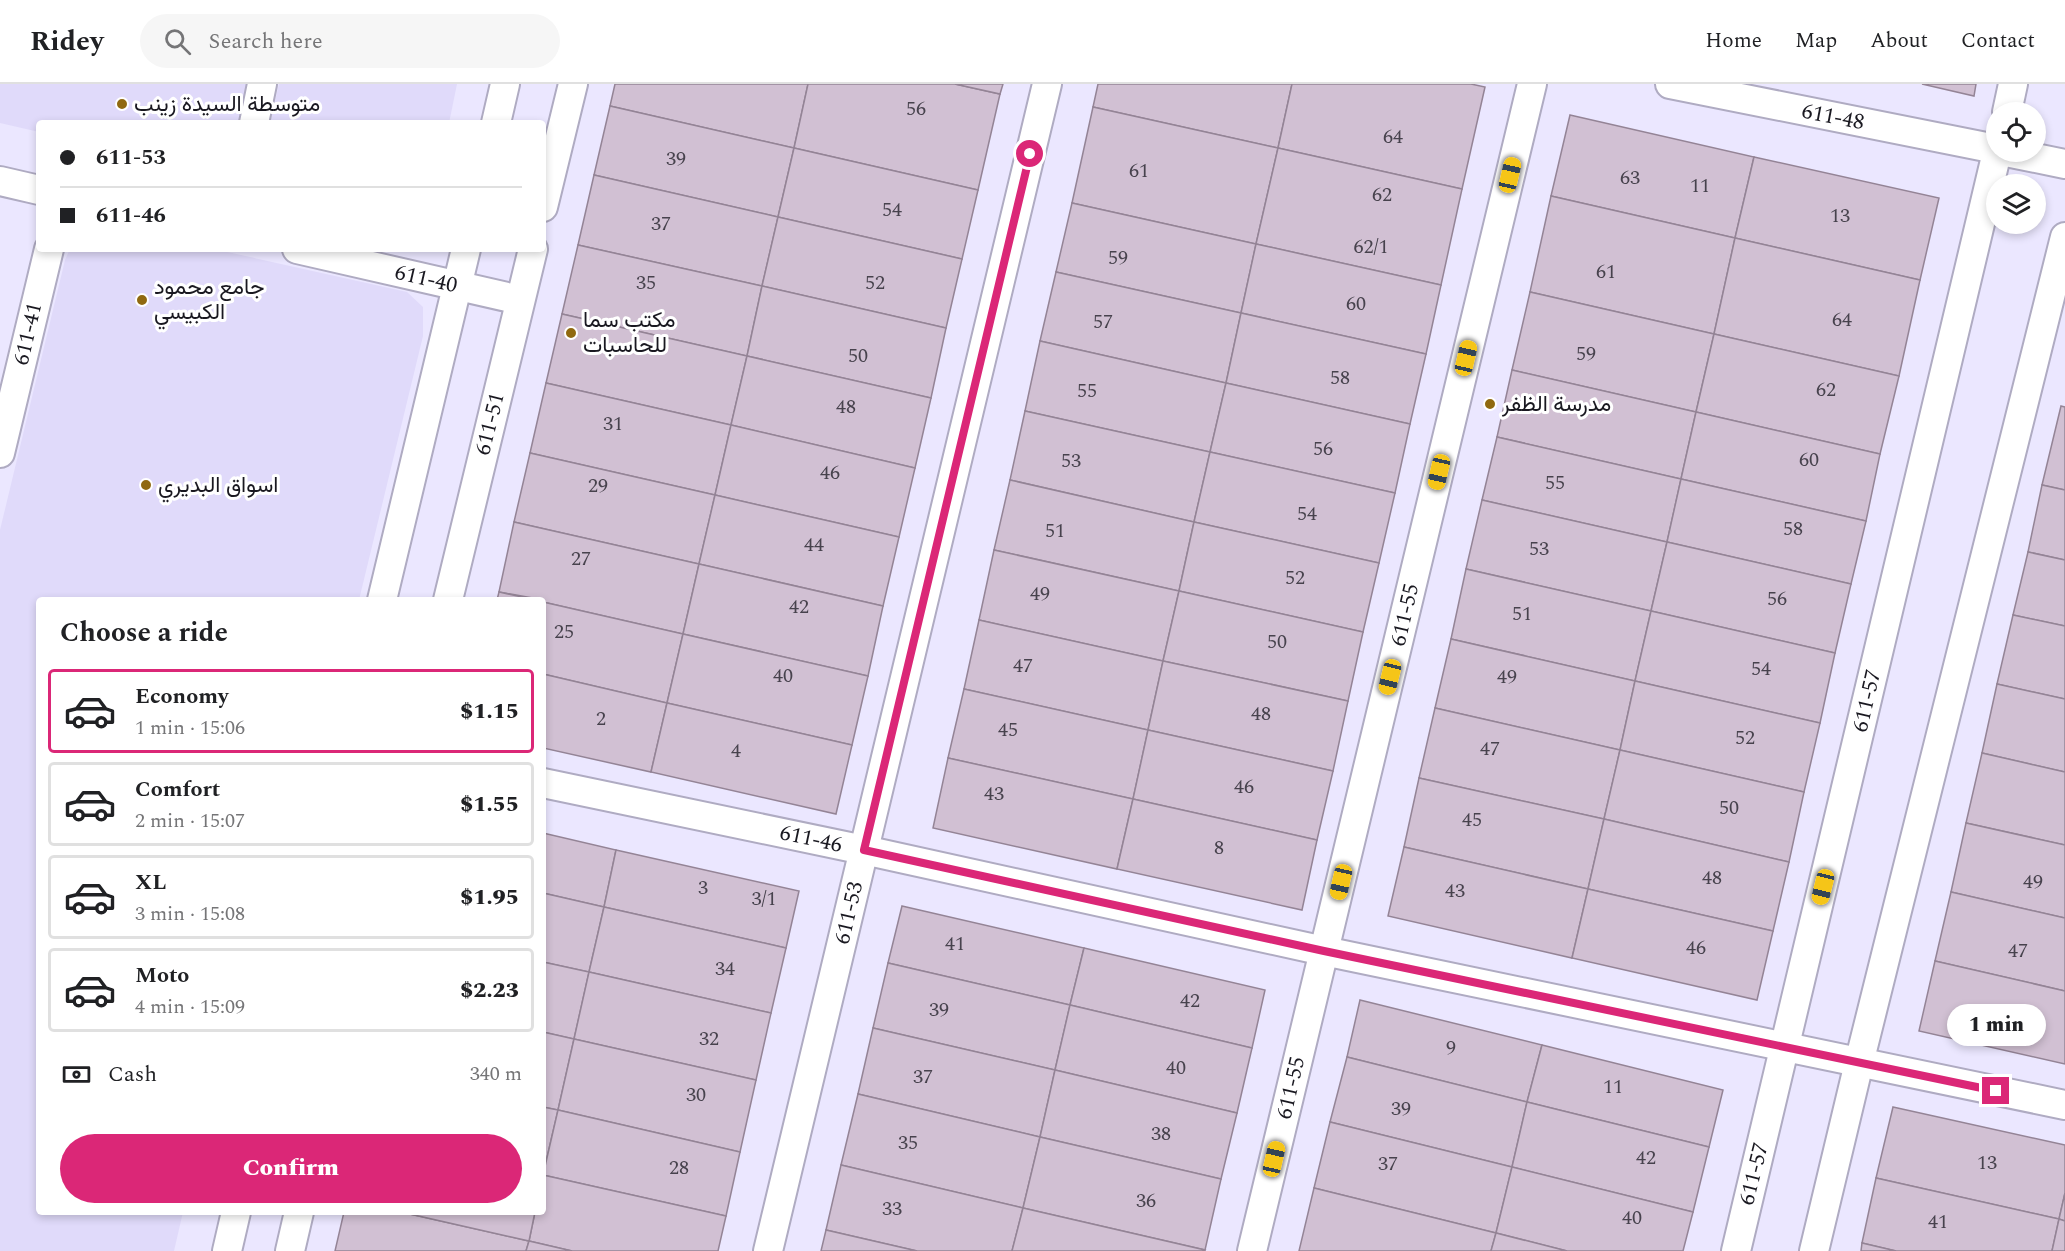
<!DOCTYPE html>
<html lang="en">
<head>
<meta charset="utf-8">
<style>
  :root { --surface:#fff; --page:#f6f6f6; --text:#202124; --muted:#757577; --line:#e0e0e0; --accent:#db2777 }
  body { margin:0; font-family:Spectral,Vazirmatn,serif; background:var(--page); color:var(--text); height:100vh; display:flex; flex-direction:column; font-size:22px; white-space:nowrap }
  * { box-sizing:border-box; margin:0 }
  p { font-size:20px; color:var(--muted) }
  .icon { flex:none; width:33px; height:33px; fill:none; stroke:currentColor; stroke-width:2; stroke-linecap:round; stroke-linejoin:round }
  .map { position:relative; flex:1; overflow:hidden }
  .drawer { position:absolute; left:36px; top:513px; width:510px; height:618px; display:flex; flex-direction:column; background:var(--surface); border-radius:6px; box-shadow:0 3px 9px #0003 }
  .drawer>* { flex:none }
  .top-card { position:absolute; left:36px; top:36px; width:510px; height:132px; border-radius:6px; box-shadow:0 3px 9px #0003; display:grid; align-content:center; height:132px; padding:0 24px; background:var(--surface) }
  .tools { position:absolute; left:1986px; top:18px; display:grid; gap:12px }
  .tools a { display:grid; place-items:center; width:60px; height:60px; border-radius:50%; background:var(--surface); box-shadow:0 3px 9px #0003; font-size:30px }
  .end { position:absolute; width:27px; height:27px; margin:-14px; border:8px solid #db2777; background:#fff; box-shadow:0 0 0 3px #fff }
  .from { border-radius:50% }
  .bubble { position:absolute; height:42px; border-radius:21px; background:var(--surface); box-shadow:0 3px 9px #0003; font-size:20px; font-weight:800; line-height:42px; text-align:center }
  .car { position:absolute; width:18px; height:36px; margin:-18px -9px; border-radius:8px; box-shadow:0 0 4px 2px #0007; background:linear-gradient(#f5c518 24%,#345 0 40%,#f5c518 0 76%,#345 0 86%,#f5c518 0) }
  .top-card b { display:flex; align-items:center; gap:21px; height:57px; font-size:22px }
  .top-card b+b { border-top:2px solid var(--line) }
  .top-card i { width:15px; height:15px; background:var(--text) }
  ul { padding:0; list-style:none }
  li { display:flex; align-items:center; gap:18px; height:84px; margin:0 12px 9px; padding:0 12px; border:3px solid var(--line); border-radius:6px }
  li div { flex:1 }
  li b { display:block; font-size:22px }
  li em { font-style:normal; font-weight:800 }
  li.on { border-color:var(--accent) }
  li>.icon { width:54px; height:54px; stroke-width:1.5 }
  h2 { padding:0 24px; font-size:27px; line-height:72px }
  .pay { display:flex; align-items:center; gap:15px; height:66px; padding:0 24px; font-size:22px }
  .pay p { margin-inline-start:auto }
  .cta { display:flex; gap:12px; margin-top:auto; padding:12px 24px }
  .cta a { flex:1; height:69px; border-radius:36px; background:var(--accent); color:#fff; font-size:24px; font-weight:800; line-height:69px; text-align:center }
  header { display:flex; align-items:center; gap:36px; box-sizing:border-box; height:84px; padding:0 30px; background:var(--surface); border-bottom:2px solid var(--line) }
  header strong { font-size:28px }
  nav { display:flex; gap:33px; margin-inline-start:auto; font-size:21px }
  .search { width:420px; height:54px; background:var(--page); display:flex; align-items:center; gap:15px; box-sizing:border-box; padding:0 21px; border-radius:33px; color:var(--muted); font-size:22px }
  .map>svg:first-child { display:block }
</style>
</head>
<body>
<header>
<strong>Ridey</strong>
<div class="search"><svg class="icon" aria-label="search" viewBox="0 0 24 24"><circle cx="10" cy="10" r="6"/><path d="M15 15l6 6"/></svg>Search here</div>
<nav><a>Home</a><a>Map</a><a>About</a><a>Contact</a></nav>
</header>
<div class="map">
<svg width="2065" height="1167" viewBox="0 0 2065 1167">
  <rect width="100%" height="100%" fill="#ebe7ff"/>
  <g fill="#e0dafa">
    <path d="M0,0H248L240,39H39V48L0,39Z"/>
    <path d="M279,0H457L449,39H270Z"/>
    <path d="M70,165H214L407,208L423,223V252L359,516H39V1128H183L174,1167H0V446L65,176Z"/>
  </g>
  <g fill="#d1c0d3" stroke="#948496" stroke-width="1.5">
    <path d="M615,0H808L794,64L610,22Z"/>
    <path d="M808,0H955L1000,10L978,106L794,64Z"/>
    <path d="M955,0H1003L1000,10Z"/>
    <path d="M1098,0H1292L1278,64L1093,23Z"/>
    <path d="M1292,0H1471L1485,3L1462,105L1278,64Z"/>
    <path d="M1922,0H1976L1974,12Z"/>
    <path d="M610,22L794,64L778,133L594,91Z"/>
    <path d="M1093,23L1278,64L1256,160L1072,119Z"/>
    <path d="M1570,31L1754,73L1735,154L1551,112Z"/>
    <path d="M794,64L978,106L962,175L778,133Z"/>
    <path d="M1278,64L1462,105L1441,201L1256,160Z"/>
    <path d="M1754,73L1939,114L1920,196L1735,154Z"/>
    <path d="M594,91L778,133L762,202L578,161Z"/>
    <path d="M1551,112L1735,154L1714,250L1530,208Z"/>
    <path d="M1072,119L1256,160L1241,229L1056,188Z"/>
    <path d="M778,133L962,175L946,244L762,202Z"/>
    <path d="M1735,154L1920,196L1899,292L1714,250Z"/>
    <path d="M1256,160L1441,201L1426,270L1241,229Z"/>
    <path d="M578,161L762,202L747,272L562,230Z"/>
    <path d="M1056,188L1241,229L1226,299L1040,257Z"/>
    <path d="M762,202L946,244L931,314L747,272Z"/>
    <path d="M1530,208L1714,250L1696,328L1512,286Z"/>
    <path d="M1241,229L1426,270L1410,340L1226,299Z"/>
    <path d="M562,230L747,272L731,341L546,299Z"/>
    <path d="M1714,250L1899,292L1880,370L1696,328Z"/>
    <path d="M1040,257L1226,299L1210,368L1025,327Z"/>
    <path d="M747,272L931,314L915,384L731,341Z"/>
    <path d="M1512,286L1696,328L1681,395L1497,353Z"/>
    <path d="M546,299L731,341L715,411L530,369Z"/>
    <path d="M1226,299L1410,340L1395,409L1210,368Z"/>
    <path d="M2061,322L2065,323V406L2042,401Z"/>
    <path d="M1025,327L1210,368L1194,438L1010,396Z"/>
    <path d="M1696,328L1880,370L1866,437L1681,395Z"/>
    <path d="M731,341L915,384L899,453L715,411Z"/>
    <path d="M1497,353L1681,395L1667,458L1482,416Z"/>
    <path d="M1210,368L1395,409L1379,479L1194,438Z"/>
    <path d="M530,369L715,411L699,480L514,438Z"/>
    <path d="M1681,395L1866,437L1851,500L1667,458Z"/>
    <path d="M1010,396L1194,438L1179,507L994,466Z"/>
    <path d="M2042,401L2065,406V476L2028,468Z"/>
    <path d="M715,411L899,453L883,522L699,480Z"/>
    <path d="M1482,416L1667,458L1651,527L1466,485Z"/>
    <path d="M514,438L699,480L683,550L543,518V516L499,508Z"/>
    <path d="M1194,438L1379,479L1363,548L1179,507Z"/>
    <path d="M1667,458L1851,500L1835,569L1651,527Z"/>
    <path d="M994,466L1179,507L1163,577L979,536Z"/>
    <path d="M2028,468L2065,476V542L2013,531Z"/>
    <path d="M699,480L883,522L868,592L683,550Z"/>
    <path d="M1466,485L1651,527L1635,597L1451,555Z"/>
    <path d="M1179,507L1363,548L1348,617L1163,577Z"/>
    <path d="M499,508L536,516H497Z"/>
    <path d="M543,518L683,550L667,619L543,590Z"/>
    <path d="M1651,527L1835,569L1820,639L1635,597Z"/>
    <path d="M2013,531L2065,542V615L1997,600Z"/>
    <path d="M979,536L1163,577L1148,646L964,605Z"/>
    <path d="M683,550L868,592L852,661L667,619Z"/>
    <path d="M1451,555L1635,597L1620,666L1435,624Z"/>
    <path d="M1163,577L1348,617L1333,687L1148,646Z"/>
    <path d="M543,590L667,619L651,688L543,664Z"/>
    <path d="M1635,597L1820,639L1804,708L1620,666Z"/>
    <path d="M1997,600L2065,615V688L1982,669Z"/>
    <path d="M964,605L1148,646L1133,715L948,674Z"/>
    <path d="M667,619L852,661L836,730L651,688Z"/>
    <path d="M1435,624L1620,666L1604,735L1419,694Z"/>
    <path d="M1148,646L1333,687L1317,756L1133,715Z"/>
    <path d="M1620,666L1804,708L1789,778L1604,735Z"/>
    <path d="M1982,669L2065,688V761L1966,739Z"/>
    <path d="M948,674L1133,715L1117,785L933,744Z"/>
    <path d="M1419,694L1604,735L1588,805L1404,763Z"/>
    <path d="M1133,715L1317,756L1302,826L1117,785Z"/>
    <path d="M1604,735L1789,778L1773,847L1588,805Z"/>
    <path d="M1966,739L2065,761V834L1951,808Z"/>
    <path d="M543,749L616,766L604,823L543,809Z"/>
    <path d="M1404,763L1588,805L1572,874L1388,832Z"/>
    <path d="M616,766L799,807L786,864L604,823Z"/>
    <path d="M1588,805L1773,847L1757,916L1572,874Z"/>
    <path d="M1951,808L2065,834V907L1935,877Z"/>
    <path d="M543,809L604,823L589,888L543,878Z"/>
    <path d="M902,822L1084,864L1070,921L888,879Z"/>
    <path d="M604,823L786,864L771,929L589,888Z"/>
    <path d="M1084,864L1265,906L1252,964L1070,921Z"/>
    <path d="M1935,877L2065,907V980L1919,947Z"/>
    <path d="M543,878L589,888L574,955L543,948Z"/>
    <path d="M888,879L1070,921L1055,986L873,944Z"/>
    <path d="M589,888L771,929L756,996L574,955Z"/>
    <path d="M1360,916L1542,961L1527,1018L1347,973Z"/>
    <path d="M1070,921L1252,964L1237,1029L1055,986Z"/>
    <path d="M873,944L1055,986L1040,1053L858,1010Z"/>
    <path d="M543,948L574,955L558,1026L543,1023Z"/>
    <path d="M574,955L756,996L740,1068L558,1026Z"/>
    <path d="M1542,961L1723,1006L1709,1063L1527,1018Z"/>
    <path d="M1347,973L1527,1018L1512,1083L1330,1038Z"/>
    <path d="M1055,986L1237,1029L1221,1095L1040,1053Z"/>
    <path d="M858,1010L1040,1053L1023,1124L841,1081Z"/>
    <path d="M1527,1018L1709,1063L1693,1128L1512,1083Z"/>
    <path d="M543,1023L558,1026L543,1091Z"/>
    <path d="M1893,1023L2065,1061V1109L2059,1135L1876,1094Z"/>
    <path d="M558,1026L740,1068L726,1132L543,1091Z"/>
    <path d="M1330,1038L1512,1083L1496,1149L1314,1104Z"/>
    <path d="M1040,1053L1221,1095L1205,1166L1023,1124Z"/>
    <path d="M841,1081L1023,1124L1012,1167H917L826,1146Z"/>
    <path d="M1512,1083L1693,1128L1683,1167H1567L1496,1149Z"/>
    <path d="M543,1091L726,1132L718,1167H572L529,1157L535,1128H543Z"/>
    <path d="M1876,1094L2059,1135L2052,1167H1896L1862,1159Z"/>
    <path d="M1314,1104L1496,1149L1491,1167H1299Z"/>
    <path d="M2065,1109V1137L2059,1135Z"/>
    <path d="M1023,1124L1205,1166L1204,1167H1012Z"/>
    <path d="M344,1128H401L529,1157L526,1167H335Z"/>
    <path d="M401,1128H535L529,1157Z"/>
    <path d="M2059,1135L2065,1137V1167H2052Z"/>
    <path d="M826,1146L917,1167H821Z"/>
    <path d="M1496,1149L1567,1167H1491Z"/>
    <path d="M529,1157L572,1167H526Z"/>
    <path d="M1862,1159L1896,1167H1861Z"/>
  </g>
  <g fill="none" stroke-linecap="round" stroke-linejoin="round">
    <g stroke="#afabc2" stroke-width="32">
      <g id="minor">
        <path d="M1670,0L1996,65"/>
        <path d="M2007,28L2013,0"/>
        <path d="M254,39L262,0"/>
        <path d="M496,39L505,0"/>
        <path d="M2006,68L2065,80"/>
        <path d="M0,97L39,106"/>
        <path d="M543,123L573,0"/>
        <path d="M297,165L520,216"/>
        <path d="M0,369L49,165"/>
        <path d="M382,516L466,165"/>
        <path d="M448,516L533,165"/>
        <path d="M543,699L864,766L1324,867L2065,1021"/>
        <path d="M227,1167L236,1128"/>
        <path d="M290,1167L299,1128"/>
        <path d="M768,1167L1047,0"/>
        <path d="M1252,1167L1532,0"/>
        <path d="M1736,1167L1997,68"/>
        <path d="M1814,1167L1859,979L2065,153"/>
      </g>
    </g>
    <use href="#minor" stroke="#fff" stroke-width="28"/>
  </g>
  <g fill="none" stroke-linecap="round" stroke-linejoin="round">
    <path stroke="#db2777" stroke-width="8" d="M1030,70L864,766L1324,867L1996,1007"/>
  </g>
  <g fill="#906910" stroke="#fff" stroke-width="2">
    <circle cx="122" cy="20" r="6"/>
    <circle cx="142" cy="216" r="6"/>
    <circle cx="571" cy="249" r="6"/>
    <circle cx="1490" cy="320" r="6"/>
    <circle cx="146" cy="401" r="6"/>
  </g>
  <g text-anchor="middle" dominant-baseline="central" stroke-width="6" stroke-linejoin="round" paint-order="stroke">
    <g font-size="20" fill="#47424d">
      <text x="916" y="25">56</text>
      <text x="1393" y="53">64</text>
      <text x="676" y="75">39</text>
      <text x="1139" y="87">61</text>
      <text x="1630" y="94">63</text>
      <text x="1700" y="102">11</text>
      <text x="1382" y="111">62</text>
      <text x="892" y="126">54</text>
      <text x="1840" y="132">13</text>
      <text x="661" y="140">37</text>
      <text x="1371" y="163">62/1</text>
      <text x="1118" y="174">59</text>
      <text x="1606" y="188">61</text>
      <text x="646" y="199">35</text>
      <text x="875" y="199">52</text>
      <text x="1356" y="220">60</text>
      <text x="1842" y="236">64</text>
      <text x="1103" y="238">57</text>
      <text x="1586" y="270">59</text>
      <text x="858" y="272">50</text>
      <text x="1340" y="294">58</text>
      <text x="1826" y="306">62</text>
      <text x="1087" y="307">55</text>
      <text x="846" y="323">48</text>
      <text x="613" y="340">31</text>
      <text x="1323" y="365">56</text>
      <text x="1809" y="376">60</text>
      <text x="1071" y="377">53</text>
      <text x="830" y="389">46</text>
      <text x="1555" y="399">55</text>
      <text x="598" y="402">29</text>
      <text x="1307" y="430">54</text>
      <text x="1793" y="445">58</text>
      <text x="1055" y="447">51</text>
      <text x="814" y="461">44</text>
      <text x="1539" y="465">53</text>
      <text x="581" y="475">27</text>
      <text x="1295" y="494">52</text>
      <text x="1040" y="510">49</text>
      <text x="1777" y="515">56</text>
      <text x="799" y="523">42</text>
      <text x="1522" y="530">51</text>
      <text x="564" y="548">25</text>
      <text x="1277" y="558">50</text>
      <text x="1023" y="582">47</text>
      <text x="1761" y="585">54</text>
      <text x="783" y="592">40</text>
      <text x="1507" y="593">49</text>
      <text x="1261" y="630">48</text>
      <text x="601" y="635">2</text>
      <text x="1008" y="646">45</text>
      <text x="1745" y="654">52</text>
      <text x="1490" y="665">47</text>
      <text x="736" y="667">4</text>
      <text x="1244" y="703">46</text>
      <text x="994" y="710">43</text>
      <text x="1729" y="724">50</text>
      <text x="1472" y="736">45</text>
      <text x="1219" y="764">8</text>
      <text x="1712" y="794">48</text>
      <text x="2033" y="798">49</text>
      <text x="703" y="804">3</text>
      <text x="1455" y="807">43</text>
      <text x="764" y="815">3/1</text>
      <text x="955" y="860">41</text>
      <text x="1696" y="864">46</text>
      <text x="2018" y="867">47</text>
      <text x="725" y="885">34</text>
      <text x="1190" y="917">42</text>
      <text x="939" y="926">39</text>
      <text x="709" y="955">32</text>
      <text x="1451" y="964">9</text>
      <text x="1176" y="984">40</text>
      <text x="923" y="993">37</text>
      <text x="1613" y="1003">11</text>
      <text x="696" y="1011">30</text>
      <text x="1401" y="1025">39</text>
      <text x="1161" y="1050">38</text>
      <text x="908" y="1059">35</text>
      <text x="1646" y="1074">42</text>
      <text x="1987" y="1079">13</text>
      <text x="1388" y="1080">37</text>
      <text x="679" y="1084">28</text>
      <text x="1146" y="1117">36</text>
      <text x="892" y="1125">33</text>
      <text x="1632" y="1134">40</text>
      <text x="1938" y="1138">41</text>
    </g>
    <g font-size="22" fill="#191820" stroke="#fff" text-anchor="start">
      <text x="134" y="20">متوسطة السيدة زينب</text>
      <text x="154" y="203">جامع محمود<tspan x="154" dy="25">الكبيسي</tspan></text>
      <text x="583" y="236">مكتب سما<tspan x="583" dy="25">للحاسبات</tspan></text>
      <text x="1502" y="320">مدرسة الظفر</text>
      <text x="158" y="401">اسواق البديري</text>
    </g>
    <g font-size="22" fill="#191820" stroke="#fff">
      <text transform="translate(1833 33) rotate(11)">611-48</text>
      <text transform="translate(426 195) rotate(13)">611-40</text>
      <text transform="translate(28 250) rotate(-77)">611-41</text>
      <text transform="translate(490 340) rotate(-76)">611-51</text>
      <text transform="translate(1405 531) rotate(-77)">611-55</text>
      <text transform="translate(1867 617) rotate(-77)">611-57</text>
      <text transform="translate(811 755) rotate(12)">611-46</text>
      <text transform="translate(849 829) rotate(-77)">611-53</text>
      <text transform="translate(1291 1004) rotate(-77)">611-55</text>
      <text transform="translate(1754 1090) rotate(-76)">611-57</text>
    </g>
  </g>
</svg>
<div class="tools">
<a><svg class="icon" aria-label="locate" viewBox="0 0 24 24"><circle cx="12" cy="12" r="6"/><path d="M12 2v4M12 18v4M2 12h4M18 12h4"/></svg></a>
<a><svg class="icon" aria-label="layers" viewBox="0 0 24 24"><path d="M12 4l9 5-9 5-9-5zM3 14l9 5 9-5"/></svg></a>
</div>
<i class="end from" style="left:1030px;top:70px"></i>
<i class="end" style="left:1996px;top:1007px"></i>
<div class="bubble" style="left:1947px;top:920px;width:99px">1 min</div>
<i class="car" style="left:1510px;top:91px;rotate:13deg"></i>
<i class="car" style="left:1466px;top:274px;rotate:13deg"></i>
<i class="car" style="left:1439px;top:388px;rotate:193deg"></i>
<i class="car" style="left:1390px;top:593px;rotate:194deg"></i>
<i class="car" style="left:1341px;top:798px;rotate:193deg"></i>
<i class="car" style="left:1823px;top:803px;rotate:194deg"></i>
<i class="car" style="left:1274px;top:1075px;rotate:13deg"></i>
<div class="top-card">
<b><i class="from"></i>611-53</b>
<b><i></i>611-46</b>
</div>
<section class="drawer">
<h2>Choose a ride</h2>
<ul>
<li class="on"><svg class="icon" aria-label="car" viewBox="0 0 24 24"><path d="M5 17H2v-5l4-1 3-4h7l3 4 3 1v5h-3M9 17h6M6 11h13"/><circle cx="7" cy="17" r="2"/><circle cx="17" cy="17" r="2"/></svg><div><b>Economy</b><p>1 min · 15:06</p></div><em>$1.15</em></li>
<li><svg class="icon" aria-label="car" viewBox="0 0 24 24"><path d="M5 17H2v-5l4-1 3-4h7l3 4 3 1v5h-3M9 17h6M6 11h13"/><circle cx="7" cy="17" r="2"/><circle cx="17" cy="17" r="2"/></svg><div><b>Comfort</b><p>2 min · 15:07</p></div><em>$1.55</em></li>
<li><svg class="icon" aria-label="car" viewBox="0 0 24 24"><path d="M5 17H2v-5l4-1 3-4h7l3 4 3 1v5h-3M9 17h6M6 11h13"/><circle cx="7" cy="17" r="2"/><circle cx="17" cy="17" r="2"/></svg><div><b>XL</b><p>3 min · 15:08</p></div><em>$1.95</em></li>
<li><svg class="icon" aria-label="car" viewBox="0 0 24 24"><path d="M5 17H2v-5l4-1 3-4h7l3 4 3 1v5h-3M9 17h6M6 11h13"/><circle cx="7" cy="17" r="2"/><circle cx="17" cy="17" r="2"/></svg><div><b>Moto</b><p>4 min · 15:09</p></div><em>$2.23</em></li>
</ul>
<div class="pay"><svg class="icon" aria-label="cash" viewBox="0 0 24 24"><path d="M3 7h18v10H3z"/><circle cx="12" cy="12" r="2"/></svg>Cash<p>340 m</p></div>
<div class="cta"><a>Confirm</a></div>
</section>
</div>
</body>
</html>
